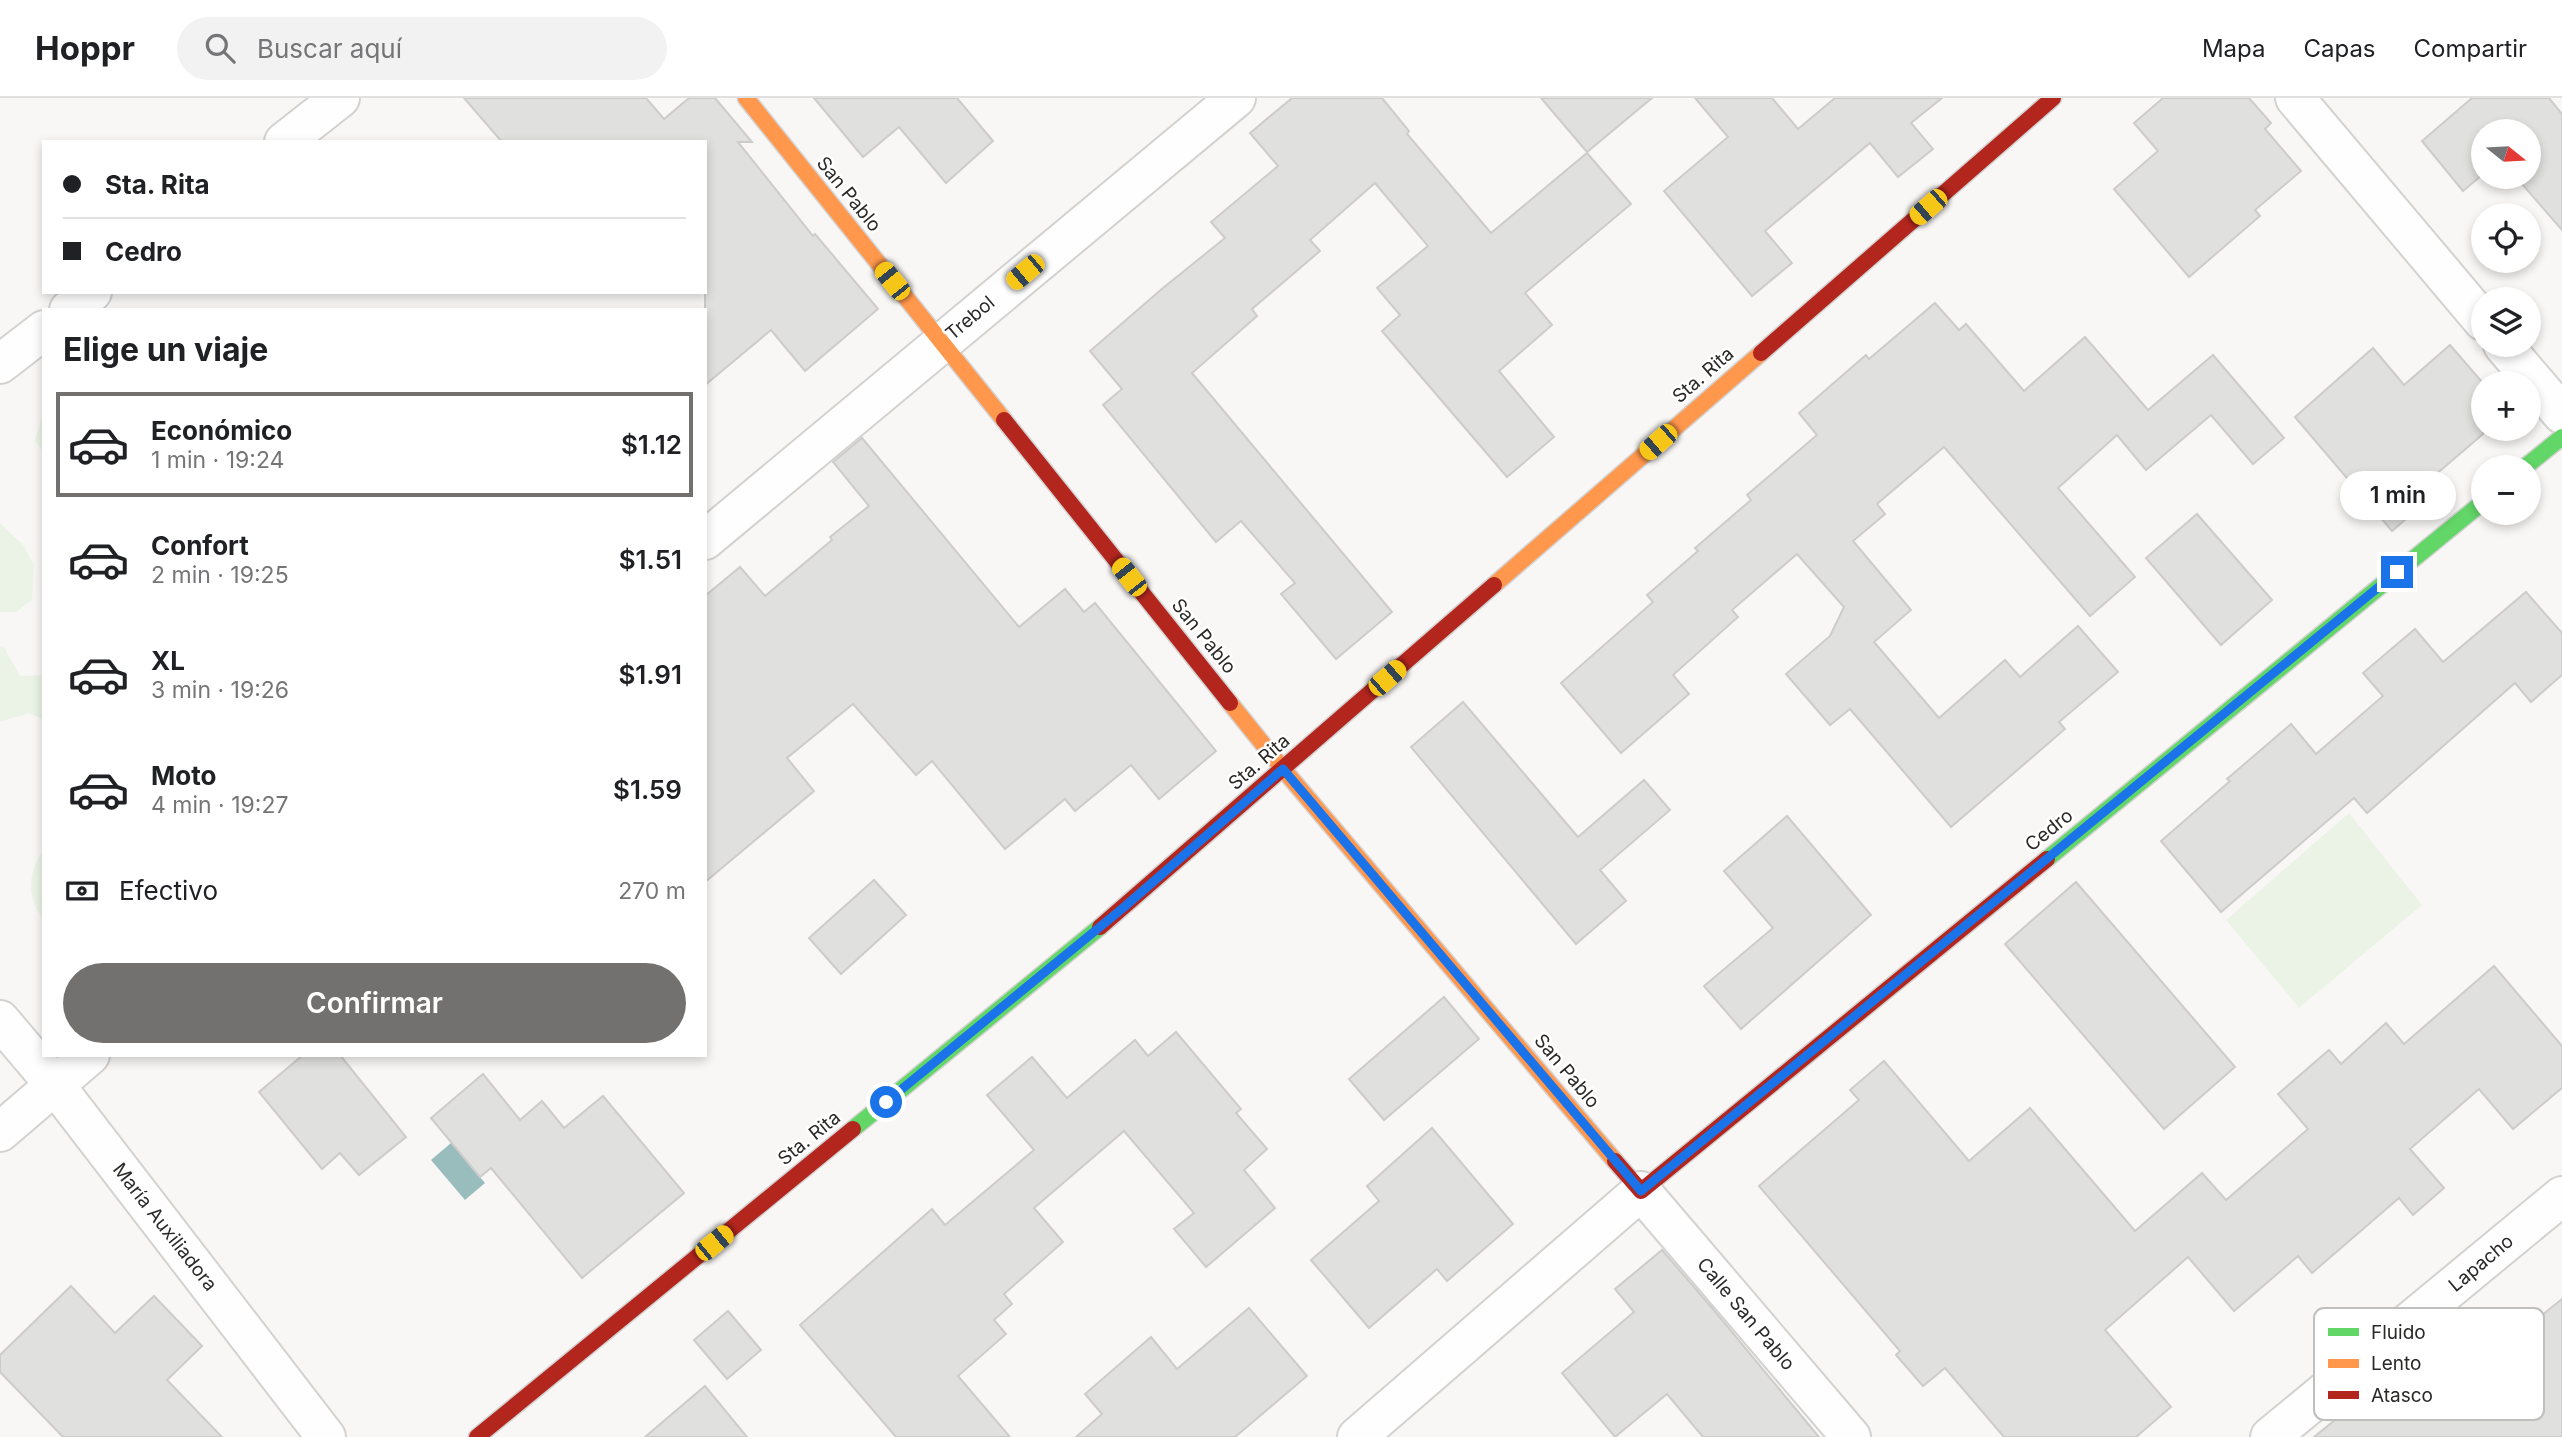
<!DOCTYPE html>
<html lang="es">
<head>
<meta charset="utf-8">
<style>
  :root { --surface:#fff; --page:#f2f2f2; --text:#202124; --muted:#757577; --line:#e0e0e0; --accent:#727170 }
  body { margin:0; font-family:Inter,sans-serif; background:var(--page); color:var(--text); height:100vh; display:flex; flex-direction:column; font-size:26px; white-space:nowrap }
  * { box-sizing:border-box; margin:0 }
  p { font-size:23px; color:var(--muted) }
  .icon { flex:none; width:38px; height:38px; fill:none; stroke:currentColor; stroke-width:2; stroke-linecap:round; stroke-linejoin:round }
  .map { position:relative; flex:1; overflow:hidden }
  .panel { position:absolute; left:42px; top:210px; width:665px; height:749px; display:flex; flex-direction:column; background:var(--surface); border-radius:0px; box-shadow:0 4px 10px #0003 }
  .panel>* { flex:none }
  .banner { position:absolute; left:42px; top:42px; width:665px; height:154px; border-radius:0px; box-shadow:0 4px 10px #0003; display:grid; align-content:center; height:154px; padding:0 21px; background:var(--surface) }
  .needle { width:46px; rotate:108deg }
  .controls { position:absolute; left:2471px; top:21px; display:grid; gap:14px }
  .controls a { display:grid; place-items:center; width:70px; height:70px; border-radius:50%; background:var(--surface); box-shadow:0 4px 10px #0003; font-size:35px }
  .end { position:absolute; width:32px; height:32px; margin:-16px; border:9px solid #1a73e8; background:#fff; box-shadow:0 0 0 4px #fff }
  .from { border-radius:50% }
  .bubble { position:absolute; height:49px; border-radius:24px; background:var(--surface); box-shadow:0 4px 10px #0003; font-size:23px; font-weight:600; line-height:49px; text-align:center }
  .car { position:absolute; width:21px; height:42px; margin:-21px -10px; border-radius:9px; box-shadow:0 0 5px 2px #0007; background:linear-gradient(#f5c518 24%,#345 0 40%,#f5c518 0 76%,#345 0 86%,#f5c518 0) }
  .banner b { display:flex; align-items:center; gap:24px; height:66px; font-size:26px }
  .banner b+b { border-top:2px solid var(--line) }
  .banner i { width:18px; height:18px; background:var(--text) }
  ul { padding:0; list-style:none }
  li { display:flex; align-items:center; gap:21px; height:105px; margin:0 14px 10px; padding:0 7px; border:4px solid transparent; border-radius:0px }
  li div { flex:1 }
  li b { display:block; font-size:26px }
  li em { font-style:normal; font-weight:600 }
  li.active { border-color:var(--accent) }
  li>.icon { width:63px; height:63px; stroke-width:1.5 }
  h2 { padding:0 21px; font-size:32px; line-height:84px }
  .pay { display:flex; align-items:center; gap:18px; height:77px; padding:0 21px; font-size:26px }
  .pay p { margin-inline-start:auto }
  .cta { display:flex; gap:14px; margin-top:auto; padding:14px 21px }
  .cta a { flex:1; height:80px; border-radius:42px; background:var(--accent); color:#fff; font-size:28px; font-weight:600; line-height:80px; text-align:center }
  header { display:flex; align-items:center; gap:42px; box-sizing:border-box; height:98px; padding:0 35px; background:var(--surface); border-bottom:2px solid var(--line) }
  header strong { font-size:33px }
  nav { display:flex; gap:38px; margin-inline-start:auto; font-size:24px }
  .search { width:490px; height:63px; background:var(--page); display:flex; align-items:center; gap:18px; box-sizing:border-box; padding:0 24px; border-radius:38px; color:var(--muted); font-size:26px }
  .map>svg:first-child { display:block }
</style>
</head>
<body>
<header>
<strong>Hoppr</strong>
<div class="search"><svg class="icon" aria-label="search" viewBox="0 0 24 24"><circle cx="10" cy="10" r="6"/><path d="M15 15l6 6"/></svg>Buscar aquí</div>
<nav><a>Mapa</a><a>Capas</a><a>Compartir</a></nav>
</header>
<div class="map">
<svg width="2562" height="1339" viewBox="0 0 2562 1339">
  <rect width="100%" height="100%" fill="#f9f7f5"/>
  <g fill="#eaf3e5">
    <path d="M44,312V355L35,342Z"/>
    <path d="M0,425L24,448L34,467L32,502L16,514H0Z"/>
    <path d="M0,548L4,549L20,578L44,577V622L29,615L0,624Z"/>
    <path d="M2349,715L2422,807L2299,910L2226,822Z"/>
    <path d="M44,751V821C25,800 28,774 44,751Z"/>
  </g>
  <path fill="#99bdbd" d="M451,1045L485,1085L465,1102L431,1062Z"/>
  <g fill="#e0e0de" stroke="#cdcccb" stroke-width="2">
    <path d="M464,0H646L664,21L689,0H715L752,44H738L813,138L815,136L878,211L805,273L771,232L705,287V44H502Z"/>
    <path d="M814,0H957L993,43L946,85L899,29L863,59Z"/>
    <path d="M1292,0H1382L1409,33L1407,36L1491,135L1587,55L1631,106L1525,195L1552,227L1499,273L1554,339L1507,379L1382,233L1400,217L1377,190L1428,148L1375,85L1310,142L1320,153L1252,211L1257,218L1192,275L1392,514L1336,561L1281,496L1295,485L1241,423L1216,444L1103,307L1122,291L1090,253L1163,190L1225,140L1211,124L1278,68L1250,35Z"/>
    <path d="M1541,0H1652L1587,54Z"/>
    <path d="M1695,0H1772L1798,31L1835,0H1942L1911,25L1933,51L1898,79L1870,45L1765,133L1792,165L1752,198L1664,93L1728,39Z"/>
    <path d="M2163,0H2249L2271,25L2265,31L2301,73L2255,112L2260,118L2189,179L2114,91L2158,53L2134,25Z"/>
    <path d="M2472,0H2549L2562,16V132L2516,79H2529V33H2483V76L2463,93L2422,43Z"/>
    <path d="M1935,205L1959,232L1966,226L2024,293L2085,239L2148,312L2213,257L2284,340L2253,366L2211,317L2146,372L2117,337L2058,390L2135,479L2090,518L1944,349L1877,406L1885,416L1853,443L1911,512L1874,544L1939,620L2005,562L2020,579L2078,528L2118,574L2059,624L2065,631L1951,729L1850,611L1830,627L1786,576L1830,538L1844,509L1797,456L1732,512L1738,519L1673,577L1689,596L1621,655L1561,585L1653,504L1647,497L1698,453L1695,450L1751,402L1747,397L1817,337L1799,315L1866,257L1869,261Z"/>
    <path d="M2450,247L2483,285V336L2434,378L2444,388L2392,433L2295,319L2373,250L2404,287Z"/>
    <path d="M862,340L1019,529L1065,491L1084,514L1095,505L1216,653L1159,701L1131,667L1075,713L1065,701L1005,751L932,663L916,677L853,606L787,660L814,693L705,784V498L740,469L765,498L832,442L830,439L869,408L833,364Z"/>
    <path d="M2197,416L2272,502L2221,547L2146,460Z"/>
    <path d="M2526,494L2562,535V577L2531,604L2515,585L2367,715L2354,700L2221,814L2161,743L2230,683L2227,681L2291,626L2316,656L2383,598L2363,575L2415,531L2443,564Z"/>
    <path d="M1463,604L1578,739L1644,682L1670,712L1600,772L1626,803L1576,846L1411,649Z"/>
    <path d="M1787,718L1871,817L1741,931L1704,888L1773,830L1724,773Z"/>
    <path d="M874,782L906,817L841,876L809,840Z"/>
    <path d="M2076,784L2235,969L2164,1031L2005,846Z"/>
    <path d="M2494,868L2562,948V990L2513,1031L2479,991L2410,1051L2444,1090L2413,1117L2399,1100L2312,1175L2298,1158L2234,1213L2188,1159L2105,1232L2171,1309L2136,1339H2004L1945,1270L1923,1288L1896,1257L1900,1253L1759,1088L1859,1002L1850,992L1884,963L1969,1063L2030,1010L2135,1133L2202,1075L2226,1102L2308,1031L2278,996L2329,952L2341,966L2386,925L2404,946Z"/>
    <path d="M1444,899L1479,941L1384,1022L1349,981Z"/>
    <path d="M1176,934L1241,1011L1236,1015L1267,1051L1244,1072L1275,1110L1206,1169L1174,1131L1194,1115L1124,1033L1034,1110L1063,1144L1004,1196L1012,1206L994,1222L1006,1236L958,1278L1010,1339H896L800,1227L932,1111L945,1127L1034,1052L987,997L1032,959L1067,1000L1135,942L1148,958Z"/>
    <path d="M303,957H340L406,1039L359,1077L340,1055L322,1071L259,994Z"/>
    <path d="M483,976L520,1022L542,1003L564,1030L603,998L684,1095L582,1180L491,1070L480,1079L431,1020Z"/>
    <path d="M1432,1030L1513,1126L1447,1183L1437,1171L1369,1230L1311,1162L1379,1103L1367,1088Z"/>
    <path d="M1662,1152L1712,1210L1819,1339H1703L1667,1296L1615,1339L1562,1275L1634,1214L1615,1191Z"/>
    <path d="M71,1188L115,1235L154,1198L202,1248L167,1282L222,1339H63L0,1274V1257Z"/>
    <path d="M2562,1201V1339H2314L2372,1292L2385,1309L2421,1279L2454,1321L2514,1269L2500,1251Z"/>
    <path d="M1249,1210L1307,1278L1235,1339H1076L1102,1316L1085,1296L1151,1239L1177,1271Z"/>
    <path d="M728,1213L761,1252L727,1281L694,1242Z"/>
    <path d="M705,1288L747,1339H645Z"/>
  </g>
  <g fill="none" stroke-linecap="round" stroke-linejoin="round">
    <g stroke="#d3d2d1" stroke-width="42">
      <g id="street">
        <path d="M2295,0L2483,223"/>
        <path d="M284,44L340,0"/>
        <path d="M69,212L92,194"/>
        <path d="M2503,247L2562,316"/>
        <path d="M0,266L44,232"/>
        <path d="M705,442L1236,0"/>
        <path d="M0,922L55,987L326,1339"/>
        <path d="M0,1034L90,957"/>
        <path d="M1357,1339L1641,1093L1851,1339"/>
        <path d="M2270,1339L2562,1098"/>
      </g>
    </g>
    <g stroke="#d3d2d1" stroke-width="19">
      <g id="fast">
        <path d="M2525,369L2562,339"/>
        <path d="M2047,761L2483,404"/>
        <path d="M853,1031L1100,829"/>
      </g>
    </g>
    <g stroke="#d3d2d1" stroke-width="19">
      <g id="slow">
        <path d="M746,0L1004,322"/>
        <path d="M1494,487L1761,255"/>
        <path d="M1230,605L1283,671L1615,1063"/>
      </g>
    </g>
    <g stroke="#d3d2d1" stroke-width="19">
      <g id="jam">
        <path d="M1761,255L2053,0"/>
        <path d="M1004,322L1230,605"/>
        <path d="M1100,829L1494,487"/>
        <path d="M1615,1063L1641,1093L2047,761"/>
        <path d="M477,1339L853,1031"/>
      </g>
    </g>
    <use href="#street" stroke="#fefefe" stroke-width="38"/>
    <use href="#fast" stroke="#63d668" stroke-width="16"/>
    <use href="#slow" stroke="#ff974d" stroke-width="16"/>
    <use href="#jam" stroke="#b3261e" stroke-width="16"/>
  </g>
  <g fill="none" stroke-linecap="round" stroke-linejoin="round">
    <path stroke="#1a73e8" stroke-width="9" d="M886,1004L1123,810L1283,671L1641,1093L2397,474"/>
  </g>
  <g text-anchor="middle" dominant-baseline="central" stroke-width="5" stroke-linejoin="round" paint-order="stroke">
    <g font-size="19" fill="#2a2928" stroke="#fff">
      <text transform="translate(849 96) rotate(51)">San Pablo</text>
      <text transform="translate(970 220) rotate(-40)">Trebol</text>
      <text transform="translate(1703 277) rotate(-41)">Sta. Rita</text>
      <text transform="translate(1204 538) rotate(51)">San Pablo</text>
      <text transform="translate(1259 664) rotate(-41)">Sta. Rita</text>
      <text transform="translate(2049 732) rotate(-39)">Cedro</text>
      <text transform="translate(1567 973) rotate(50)">San Pablo</text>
      <text transform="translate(809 1040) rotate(-39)">Sta. Rita</text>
      <text transform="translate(165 1129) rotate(52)">María Auxiliadora</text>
      <text transform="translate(2481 1165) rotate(-40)">Lapacho</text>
      <text transform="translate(1746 1216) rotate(50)">Calle San Pablo</text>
    </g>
  </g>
  <rect x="2314" y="1210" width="230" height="112" rx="10" fill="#fff" stroke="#bfbfbe" stroke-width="2"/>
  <rect x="2328" y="1230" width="31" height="8" fill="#63d668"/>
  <rect x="2328" y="1261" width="31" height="9" fill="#ff974d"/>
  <rect x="2328" y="1293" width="31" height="8" fill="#b3261e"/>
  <g font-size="19" fill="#2a2928">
    <text x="2371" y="1241">Fluido</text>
    <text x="2371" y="1272">Lento</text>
    <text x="2371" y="1304">Atasco</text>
  </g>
</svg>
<div class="controls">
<a><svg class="needle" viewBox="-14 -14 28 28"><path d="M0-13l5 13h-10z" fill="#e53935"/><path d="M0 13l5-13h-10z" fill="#757577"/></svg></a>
<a><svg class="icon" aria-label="locate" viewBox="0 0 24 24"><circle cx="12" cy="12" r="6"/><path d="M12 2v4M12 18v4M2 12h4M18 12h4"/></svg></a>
<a><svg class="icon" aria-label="layers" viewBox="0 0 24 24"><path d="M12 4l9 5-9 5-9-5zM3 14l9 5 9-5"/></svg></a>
<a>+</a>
<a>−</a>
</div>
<i class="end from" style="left:886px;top:1004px"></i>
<i class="end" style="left:2397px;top:474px"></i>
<div class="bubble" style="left:2340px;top:373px;width:116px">1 min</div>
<i class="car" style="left:1928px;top:109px;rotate:229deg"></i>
<i class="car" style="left:1025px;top:174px;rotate:230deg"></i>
<i class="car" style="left:892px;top:183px;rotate:321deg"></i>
<i class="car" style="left:1658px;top:344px;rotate:229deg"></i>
<i class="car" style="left:1129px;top:479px;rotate:322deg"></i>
<i class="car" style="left:1387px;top:580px;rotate:49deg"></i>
<i class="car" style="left:714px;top:1145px;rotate:51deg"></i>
<div class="banner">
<b><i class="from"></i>Sta. Rita</b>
<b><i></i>Cedro</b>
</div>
<section class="panel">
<h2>Elige un viaje</h2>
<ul>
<li class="active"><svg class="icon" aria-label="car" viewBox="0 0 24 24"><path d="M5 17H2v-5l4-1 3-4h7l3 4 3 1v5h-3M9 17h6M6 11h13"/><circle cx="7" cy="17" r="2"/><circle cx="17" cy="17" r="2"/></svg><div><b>Económico</b><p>1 min · 19:24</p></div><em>$1.12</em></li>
<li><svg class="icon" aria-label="car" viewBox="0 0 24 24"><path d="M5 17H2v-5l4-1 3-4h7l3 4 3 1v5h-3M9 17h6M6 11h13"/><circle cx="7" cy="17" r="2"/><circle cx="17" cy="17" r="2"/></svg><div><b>Confort</b><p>2 min · 19:25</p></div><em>$1.51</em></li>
<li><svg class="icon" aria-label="car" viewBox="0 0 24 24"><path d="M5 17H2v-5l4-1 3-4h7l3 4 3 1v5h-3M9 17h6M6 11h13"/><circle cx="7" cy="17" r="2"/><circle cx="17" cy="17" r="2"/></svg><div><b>XL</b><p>3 min · 19:26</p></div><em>$1.91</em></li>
<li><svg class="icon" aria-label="car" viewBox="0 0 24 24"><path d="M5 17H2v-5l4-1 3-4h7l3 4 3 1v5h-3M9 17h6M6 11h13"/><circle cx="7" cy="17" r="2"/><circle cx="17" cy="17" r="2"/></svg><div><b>Moto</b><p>4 min · 19:27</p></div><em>$1.59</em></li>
</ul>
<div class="pay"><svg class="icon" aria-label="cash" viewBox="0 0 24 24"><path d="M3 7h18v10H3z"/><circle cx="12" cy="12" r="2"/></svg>Efectivo<p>270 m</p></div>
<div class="cta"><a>Confirmar</a></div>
</section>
</div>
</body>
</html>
